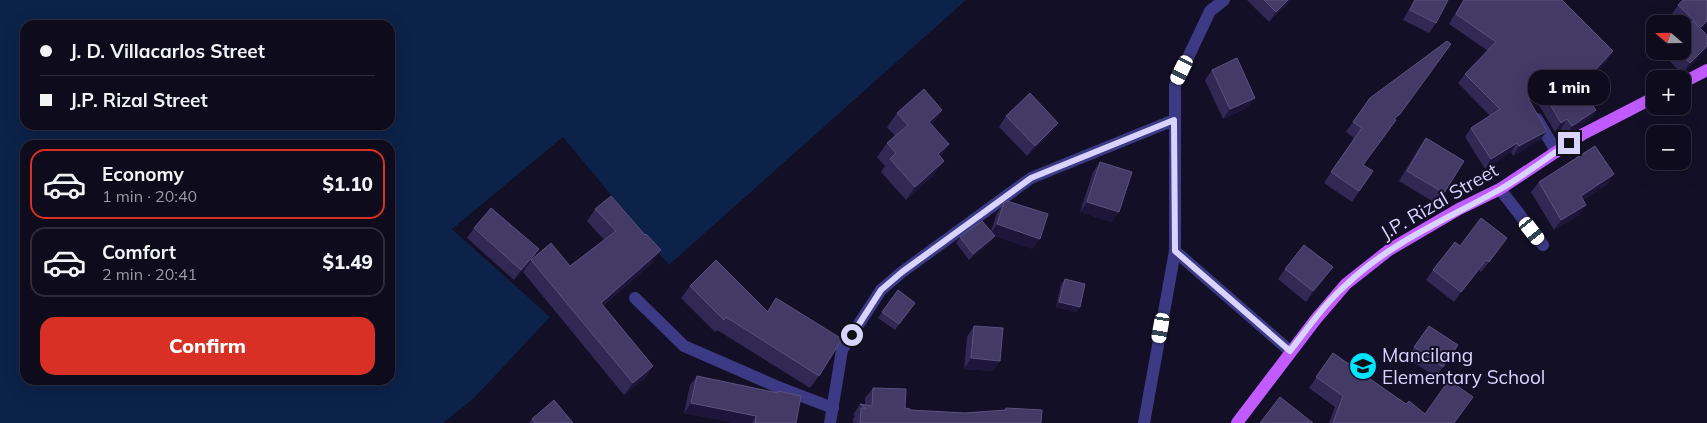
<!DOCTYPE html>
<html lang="en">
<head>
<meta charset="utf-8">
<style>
  :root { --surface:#0e0b1c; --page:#1c1929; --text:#f1f3f6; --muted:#9b9ba3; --line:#2e2b3b; --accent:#d93025 }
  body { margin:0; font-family:Mulish,sans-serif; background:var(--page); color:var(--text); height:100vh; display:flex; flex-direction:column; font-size:19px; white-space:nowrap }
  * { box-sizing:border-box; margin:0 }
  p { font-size:16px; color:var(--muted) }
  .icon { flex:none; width:28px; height:28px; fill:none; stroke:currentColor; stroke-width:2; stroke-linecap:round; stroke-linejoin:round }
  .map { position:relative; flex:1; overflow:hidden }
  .side { position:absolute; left:20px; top:140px; width:375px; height:245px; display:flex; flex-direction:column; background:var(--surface); border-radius:15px; box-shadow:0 5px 20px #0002,0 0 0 1px var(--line) }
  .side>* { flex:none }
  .banner { position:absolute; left:20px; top:20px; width:375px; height:110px; border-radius:15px; box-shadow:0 5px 20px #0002,0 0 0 1px var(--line); display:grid; align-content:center; height:110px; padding:0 20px; background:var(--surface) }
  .needle { width:32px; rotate:290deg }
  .buttons { position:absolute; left:1646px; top:15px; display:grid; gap:10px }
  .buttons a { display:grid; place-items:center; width:45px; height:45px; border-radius:10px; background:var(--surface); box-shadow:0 5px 20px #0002,0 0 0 1px var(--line); font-size:25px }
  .end { position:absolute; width:22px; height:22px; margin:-11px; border:6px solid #d9d4ff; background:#111; box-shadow:0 0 0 2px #111 }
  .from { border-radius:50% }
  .bubble { position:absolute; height:35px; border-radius:15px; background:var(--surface); box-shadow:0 5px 20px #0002,0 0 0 1px var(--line); font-size:16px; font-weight:800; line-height:35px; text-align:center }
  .car { position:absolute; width:15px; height:30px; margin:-15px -8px; border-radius:6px; box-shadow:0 0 4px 1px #0007; background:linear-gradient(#fff 24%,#345 0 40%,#fff 0 76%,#345 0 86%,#fff 0) }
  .banner b { display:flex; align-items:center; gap:18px; height:48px; font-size:19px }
  .banner b+b { border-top:1px solid var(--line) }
  .banner i { width:12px; height:12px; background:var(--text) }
  ul { padding:9px 0 0; list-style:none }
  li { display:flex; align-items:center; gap:15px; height:70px; margin:0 10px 8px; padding:0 10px; border:2px solid var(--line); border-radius:15px }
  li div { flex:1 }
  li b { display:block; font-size:19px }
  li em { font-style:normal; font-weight:800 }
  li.on { border-color:var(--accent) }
  li>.icon { width:45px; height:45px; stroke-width:1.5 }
  .primary-button { display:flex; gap:10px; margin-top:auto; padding:10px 20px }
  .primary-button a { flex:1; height:58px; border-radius:15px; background:var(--accent); color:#fff; font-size:20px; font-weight:800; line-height:58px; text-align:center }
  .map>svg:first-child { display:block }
</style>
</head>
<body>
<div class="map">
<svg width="1707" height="423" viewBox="0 0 1707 423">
  <rect width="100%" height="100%" fill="#130f26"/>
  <path fill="#0c2248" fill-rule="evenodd" d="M0,0H966L669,265L563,137L452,229L550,317L474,398L443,423H0ZM25,25H390V125H25ZM25,145H390V380H25Z"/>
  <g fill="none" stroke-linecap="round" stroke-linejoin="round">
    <g stroke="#3d3a85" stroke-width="12">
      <path d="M1537,119L1556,151"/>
      <path d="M1500,189L1543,245"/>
      <path d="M1175,251L1290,351"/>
      <path d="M635,298L684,346L778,387L833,408"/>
      <path d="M830,423L842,350L881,290L902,272L1031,178L1174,120"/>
      <path d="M1144,423L1175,251V85L1210,11L1224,0"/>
    </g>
    <g stroke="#c25bff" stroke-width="12">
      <path d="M1682,83L1707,70"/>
      <path d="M1237,423L1316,319L1346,284L1389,250L1459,209L1500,189L1583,134L1655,97"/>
    </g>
  </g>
  <g fill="#312854">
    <path d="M1247,0H1292L1269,22Z"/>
    <path d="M1414,0H1448L1436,23L1429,33L1403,20Z"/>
    <path d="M1463,0H1562L1613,51L1607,61L1580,88L1596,110L1590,120L1566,136L1561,129L1555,132L1537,102L1534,99H1529V100L1547,131L1540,140L1513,156L1511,152L1485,169L1465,137L1471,128L1490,116L1458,83L1465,74L1488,51L1449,24Z"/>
    <path d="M1707,0V23L1701,29L1705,51L1682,74L1663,54L1665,51H1682L1687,28L1672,14L1678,5Z"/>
    <path d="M1212,70L1247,108L1223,119L1205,80Z"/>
    <path d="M1370,98L1363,165L1373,171L1352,202L1324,183L1354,138L1346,132Z"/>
    <path d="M897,113L933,124L932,125L949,144L940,157L934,175L906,200L881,172L885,166L877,157L887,143L895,136L887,127Z"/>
    <path d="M1006,116L1051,133L1027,156L999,127Z"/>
    <path d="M1426,138L1444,193L1437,204L1399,181L1419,148Z"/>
    <path d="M1100,162L1112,222L1080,212L1093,172Z"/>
    <path d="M1614,174L1607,184L1583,200L1579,215L1554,230L1531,192L1539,182Z"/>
    <path d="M1004,203L1033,249L995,236L991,241L969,260L956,243L960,237L991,231L997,213Z"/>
    <path d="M595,209L653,262L603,306L653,366L645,378L624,395L523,272L531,260L570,266L604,240L587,221Z"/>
    <path d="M474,228L539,249L532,260L514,280L467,238Z"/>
    <path d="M1460,246L1500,248L1481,272L1479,270L1454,302L1426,280L1433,270Z"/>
    <path d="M1333,267L1306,302L1278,279L1285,269Z"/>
    <path d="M1065,279L1080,307L1076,312L1056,307L1061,284Z"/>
    <path d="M690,286L767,311L776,298L819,376L810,388L717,330L715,332L681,298Z"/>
    <path d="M898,290L915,303L895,330L878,318Z"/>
    <path d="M974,326L993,371L964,369L967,337Z"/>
    <path d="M1429,326L1443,367L1436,377L1407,358Z"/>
    <path d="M1333,353L1406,404L1425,414L1455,423H1329L1335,407L1309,388Z"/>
    <path d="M697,376L777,393L778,391L796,423H735L684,413L690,385Z"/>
    <path d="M873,388L905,408L910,410L965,413L1004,410L1006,408L1041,423H853V419L855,416L853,415L860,404L865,405V398Z"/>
    <path d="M532,419L573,423H529Z"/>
  </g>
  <g fill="#1d163a">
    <path d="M1288,0H1292L1269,22L1276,12Z"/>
    <path d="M1707,21V23L1695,36L1701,27Z"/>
    <path d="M1707,46V48L1705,51L1682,74L1690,63Z"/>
    <path d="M1613,51L1607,61L1572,96L1579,87Z"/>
    <path d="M1533,89H1540L1534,99H1526L1529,93Z"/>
    <path d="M1255,98L1247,108L1223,119L1230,109Z"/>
    <path d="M942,110L933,124L920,136L929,122Z"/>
    <path d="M1596,110L1590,120L1566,136L1572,126Z"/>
    <path d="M1567,119L1561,129L1555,132L1561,123Z"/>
    <path d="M1058,123L1051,133L1027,156L1035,146Z"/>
    <path d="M1547,131L1540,140L1513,156L1519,146Z"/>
    <path d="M1517,143L1511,152L1485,169L1491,159Z"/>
    <path d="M949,144L939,158L938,154Z"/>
    <path d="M944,161L934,175L906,200L915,187Z"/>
    <path d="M1614,174L1607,184L1574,207L1581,196Z"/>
    <path d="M1087,202L1119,212L1112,222L1080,212Z"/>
    <path d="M1586,205L1579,215L1554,230L1561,220Z"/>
    <path d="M997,224L1040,239L1033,249L995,236L991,241L969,260L990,235Z"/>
    <path d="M539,249L532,260L514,280L521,270Z"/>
    <path d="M661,250L653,262L592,315L601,303Z"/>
    <path d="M1486,260L1479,270L1454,302L1461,292Z"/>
    <path d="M1333,267L1325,278L1306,302L1313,291Z"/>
    <path d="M1059,302L1080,307L1076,312L1056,307Z"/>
    <path d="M971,358L1000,361L993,371L964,369Z"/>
    <path d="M653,366L645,378L624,395L633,383Z"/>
    <path d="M691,403L756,416L752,423H735L684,413Z"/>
  </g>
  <g fill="#433a66" stroke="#5a527e">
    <path d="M1264,0H1288L1276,12Z"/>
    <path d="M1415,0H1448L1436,23L1410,10Z"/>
    <path d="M1464,0H1562L1613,51L1579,87L1596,110L1572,126L1567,119L1561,123L1543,92L1540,89H1533L1529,93V100L1547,131L1519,146L1517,143L1491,159L1471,128L1500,109L1465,74L1496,42L1456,14Z"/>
    <path d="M1683,0H1707V21L1701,27L1678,5Z"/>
    <path d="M1693,21L1707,35V46L1690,63L1677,51H1682V32Z"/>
    <path d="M1447,41L1451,44L1400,114L1394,119L1396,120L1363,165L1373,171L1359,191L1331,172L1362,128L1353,122L1370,98Z"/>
    <path d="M1237,58L1255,98L1230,109L1212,70Z"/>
    <path d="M924,89L942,110L929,122L949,144L938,154L944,161L915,187L890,159L896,153L887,143L908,125L897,113Z"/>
    <path d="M1030,93L1058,123L1035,146L1006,116Z"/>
    <path d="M1426,138L1464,161L1444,193L1407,171Z"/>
    <path d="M1595,146L1614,174L1581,196L1586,205L1561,220L1539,182Z"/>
    <path d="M1100,162L1132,172L1119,212L1087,202Z"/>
    <path d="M611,196L645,235L646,234L661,250L601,303L653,366L633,383L531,260L551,243L570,266L616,231L595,209Z"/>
    <path d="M1007,201L1048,214L1040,239L997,224L1004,203Z"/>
    <path d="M491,208L539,249L521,270L474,228Z"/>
    <path d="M1481,218L1507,238L1489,262L1486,260L1461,292L1433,270L1455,242L1460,246Z"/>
    <path d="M982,221L995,236L973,254L960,237Z"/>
    <path d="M1304,245L1333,267L1313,291L1285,269Z"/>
    <path d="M716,260L768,312L776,298L842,339L819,376L726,317L724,320L690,286Z"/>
    <path d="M1065,279L1085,284L1080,307L1059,302Z"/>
    <path d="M898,290L915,303L899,324L882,312Z"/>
    <path d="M974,326L1003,328L1000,361L971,358Z"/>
    <path d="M1429,326L1458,345L1443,367L1414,347Z"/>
    <path d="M1333,353L1406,404L1409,401L1425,414L1449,380L1473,397L1454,423H1333L1343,396L1316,377Z"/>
    <path d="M697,376L778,393V391L801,396L796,423H755L756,416L691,403Z"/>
    <path d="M873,388L906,389L905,408L910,409V410L965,413L1006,410V408L1042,410L1041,423H860L861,408H866L860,404L872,406Z"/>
    <path d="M1280,397L1313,423H1260Z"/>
    <path d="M554,400L573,423H535L532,419Z"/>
  </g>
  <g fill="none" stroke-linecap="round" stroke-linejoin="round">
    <path stroke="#d9d4ff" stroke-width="6" d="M852,335L881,290L902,272L1031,178L1174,120L1175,251L1290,351C1308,328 1325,303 1347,284C1391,242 1447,219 1499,190C1524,176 1546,158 1569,143"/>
  </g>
  <defs>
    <g id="school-disc" transform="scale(1.4375)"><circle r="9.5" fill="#00e5ff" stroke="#130f26"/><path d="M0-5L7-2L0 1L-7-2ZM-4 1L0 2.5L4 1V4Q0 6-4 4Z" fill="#111"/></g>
  </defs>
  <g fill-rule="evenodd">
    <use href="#school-disc" x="1363" y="366"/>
  </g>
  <g text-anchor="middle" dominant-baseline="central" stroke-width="4" stroke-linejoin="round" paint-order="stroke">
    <g font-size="19" fill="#d9d4ff" stroke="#130f26">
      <text transform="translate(1439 201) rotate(-30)">J.P. Rizal Street</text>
    </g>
    <g font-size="19" fill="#d9d4ff" stroke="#130f26" text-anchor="start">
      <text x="1382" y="355">Mancilang<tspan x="1382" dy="22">Elementary School</tspan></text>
    </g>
  </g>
</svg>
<div class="buttons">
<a><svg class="needle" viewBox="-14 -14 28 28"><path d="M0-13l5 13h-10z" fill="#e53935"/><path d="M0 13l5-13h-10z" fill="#9b9ba3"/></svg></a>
<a>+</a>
<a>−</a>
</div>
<i class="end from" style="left:852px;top:335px"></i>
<i class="end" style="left:1569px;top:143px"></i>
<div class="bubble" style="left:1528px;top:70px;width:82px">1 min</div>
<i class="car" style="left:1182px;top:70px;rotate:206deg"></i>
<i class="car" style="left:1532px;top:231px;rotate:142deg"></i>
<i class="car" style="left:1161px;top:328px;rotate:190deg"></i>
<div class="banner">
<b><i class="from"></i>J. D. Villacarlos Street</b>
<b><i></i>J.P. Rizal Street</b>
</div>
<section class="side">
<ul>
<li class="on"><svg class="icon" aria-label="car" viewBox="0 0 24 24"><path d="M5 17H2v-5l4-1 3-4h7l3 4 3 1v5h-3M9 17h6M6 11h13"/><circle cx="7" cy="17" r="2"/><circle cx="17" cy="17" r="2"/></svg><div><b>Economy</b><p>1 min · 20:40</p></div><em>$1.10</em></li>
<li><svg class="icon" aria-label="car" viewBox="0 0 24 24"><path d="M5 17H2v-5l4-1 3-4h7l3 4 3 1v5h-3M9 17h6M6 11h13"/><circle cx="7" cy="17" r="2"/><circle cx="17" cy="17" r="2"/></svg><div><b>Comfort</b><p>2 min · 20:41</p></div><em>$1.49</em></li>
</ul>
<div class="primary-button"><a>Confirm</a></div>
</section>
</div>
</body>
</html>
